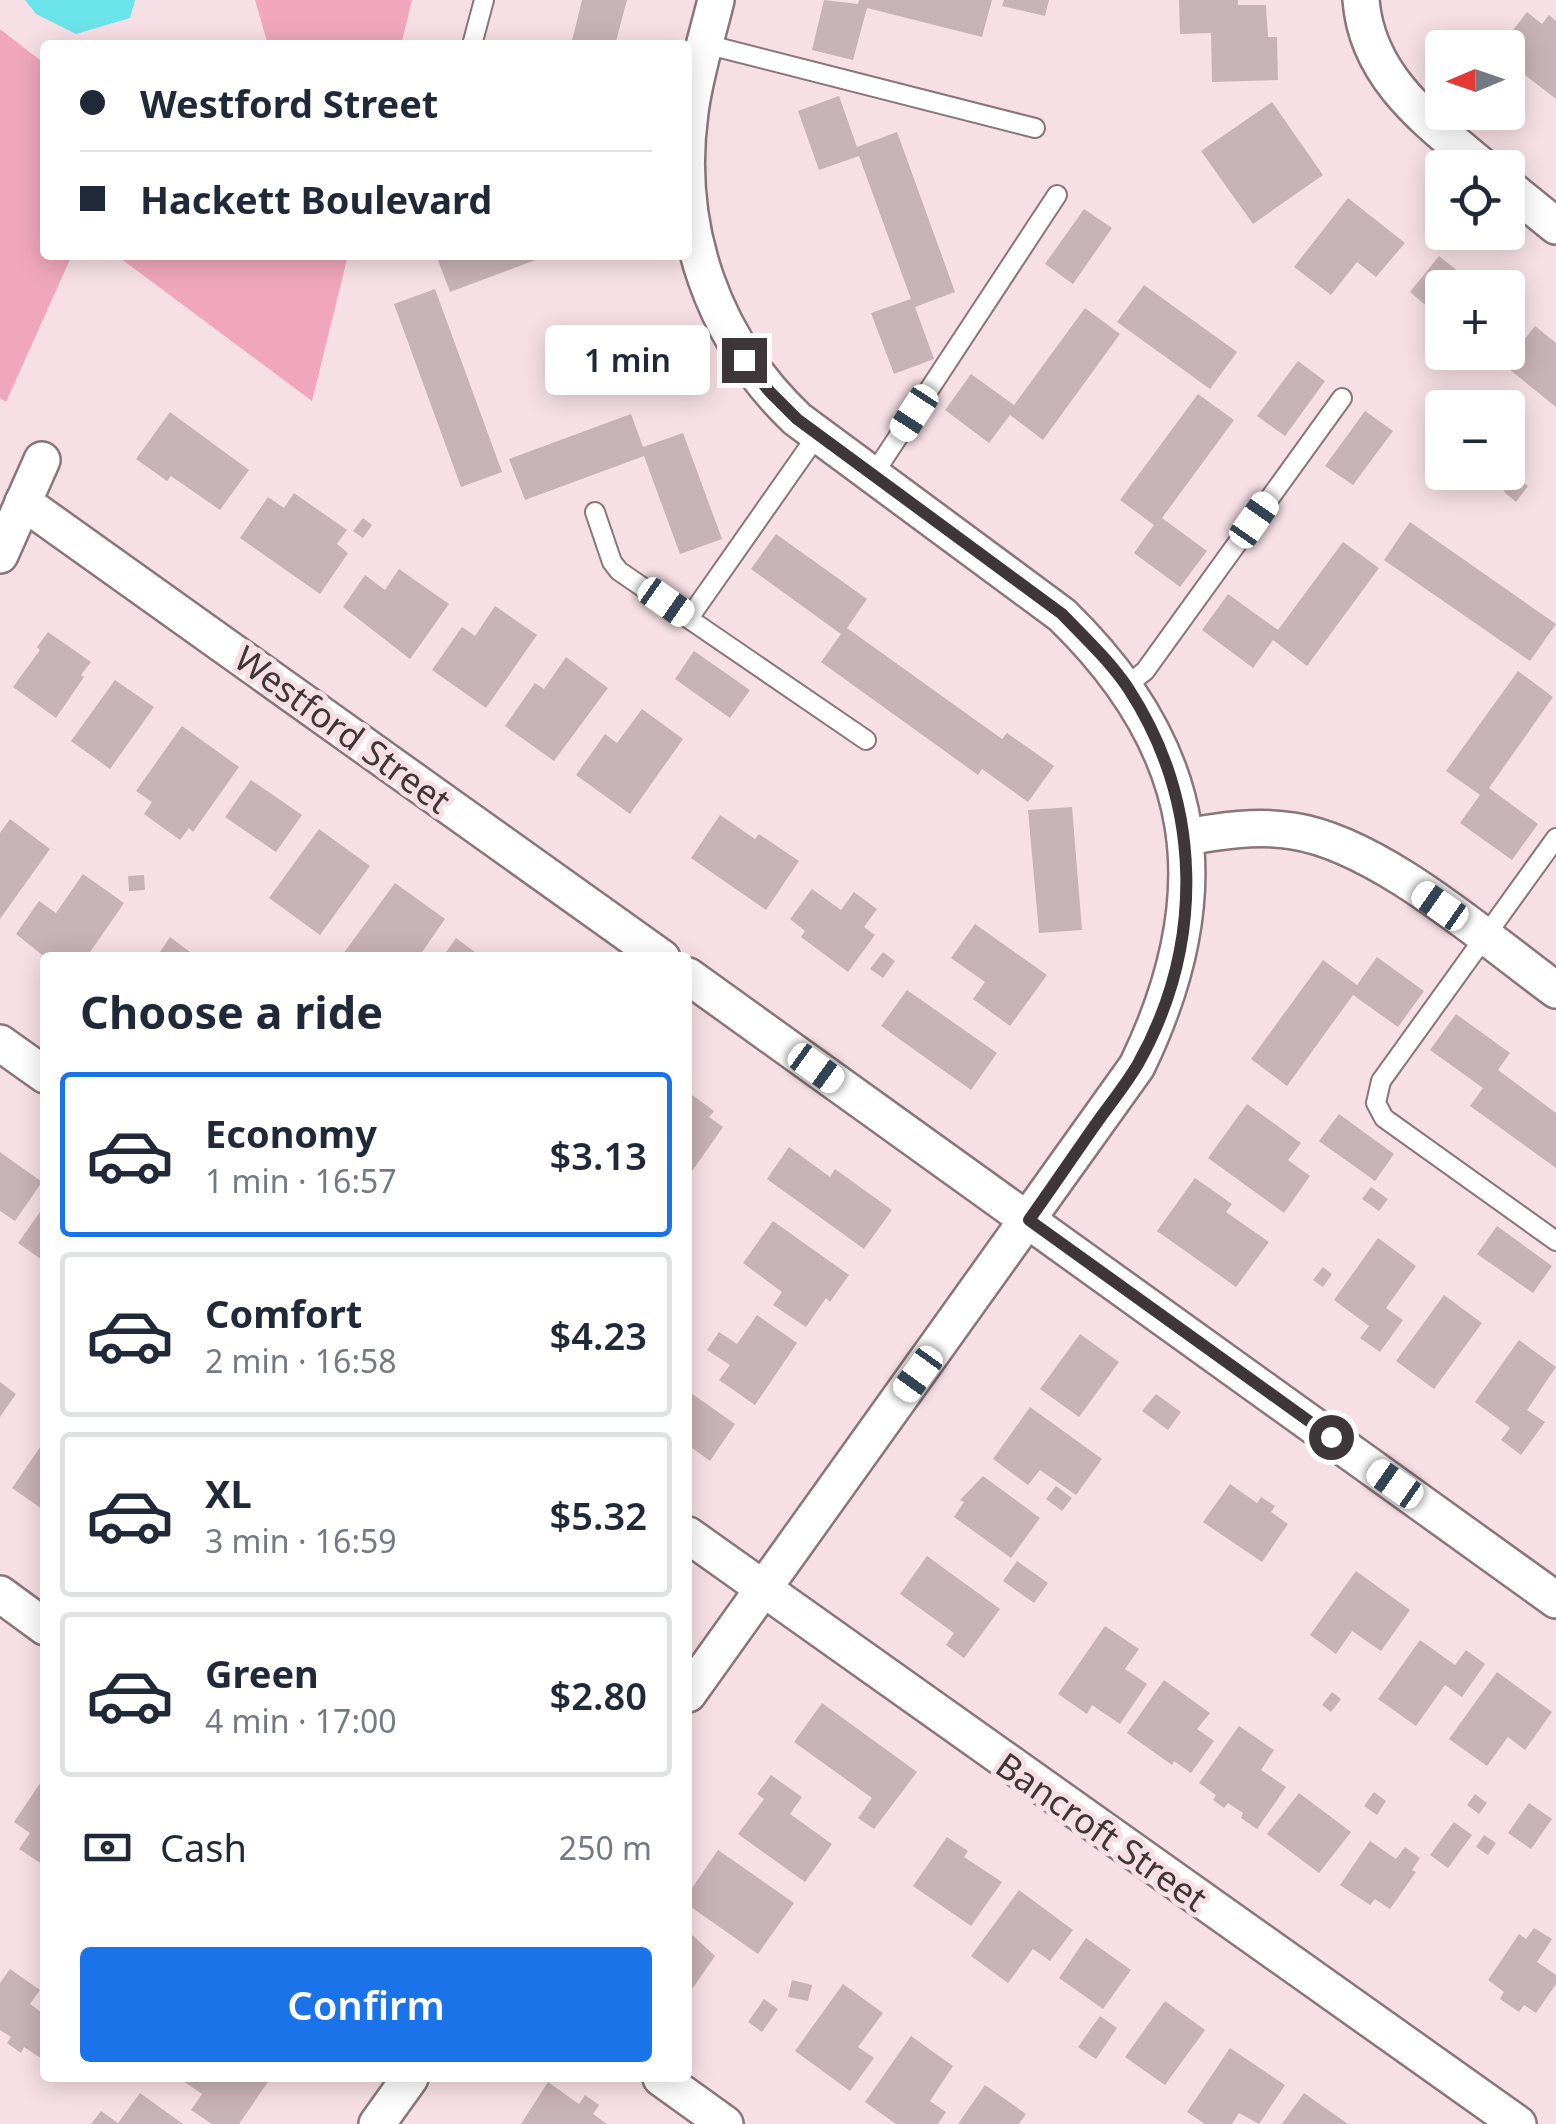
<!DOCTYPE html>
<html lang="en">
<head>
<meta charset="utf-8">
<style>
  :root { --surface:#fff; --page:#f2f2f3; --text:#1f2937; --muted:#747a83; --line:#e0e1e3; --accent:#1a73e8 }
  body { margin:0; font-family:"Noto Sans",sans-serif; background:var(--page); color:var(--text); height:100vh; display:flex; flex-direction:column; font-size:38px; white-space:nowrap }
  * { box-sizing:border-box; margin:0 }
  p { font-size:32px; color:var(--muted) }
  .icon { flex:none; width:55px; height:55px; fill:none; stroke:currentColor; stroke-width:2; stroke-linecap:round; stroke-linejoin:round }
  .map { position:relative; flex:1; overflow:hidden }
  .panel { position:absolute; left:40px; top:952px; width:652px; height:1130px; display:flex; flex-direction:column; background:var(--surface); border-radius:10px; box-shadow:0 5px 25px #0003 }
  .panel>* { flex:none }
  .banner { position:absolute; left:40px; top:40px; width:652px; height:220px; border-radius:10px; box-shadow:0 5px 25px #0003; display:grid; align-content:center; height:220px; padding:0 40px; background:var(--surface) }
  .needle { width:65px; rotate:268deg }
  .buttons { position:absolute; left:1425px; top:30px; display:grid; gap:20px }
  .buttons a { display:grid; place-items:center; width:100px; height:100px; border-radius:10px; background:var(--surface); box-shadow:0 5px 25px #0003; font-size:50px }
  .end { position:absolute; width:45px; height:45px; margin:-22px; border:12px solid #3e3638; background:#fff; box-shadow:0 0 0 5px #fff }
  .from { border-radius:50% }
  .bubble { position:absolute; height:70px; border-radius:10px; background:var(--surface); box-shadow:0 5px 25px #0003; font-size:32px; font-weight:600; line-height:70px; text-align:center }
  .car { position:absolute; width:30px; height:60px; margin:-30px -15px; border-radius:12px; box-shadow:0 0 8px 2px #0007; background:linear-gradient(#fff 24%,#345 0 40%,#fff 0 76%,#345 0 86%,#fff 0) }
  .banner b { display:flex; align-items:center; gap:35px; height:95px; font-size:38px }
  .banner b+b { border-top:2px solid var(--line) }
  .banner i { width:25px; height:25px; background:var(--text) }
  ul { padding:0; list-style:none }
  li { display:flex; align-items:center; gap:30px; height:165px; margin:0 20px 15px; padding:0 20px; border:5px solid var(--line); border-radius:10px }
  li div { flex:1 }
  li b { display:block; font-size:38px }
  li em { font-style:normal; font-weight:600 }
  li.selected { border-color:var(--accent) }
  li>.icon { width:90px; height:90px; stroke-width:1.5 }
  h2 { padding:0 40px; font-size:45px; line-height:120px }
  .pay { display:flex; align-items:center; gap:25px; height:110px; padding:0 40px; font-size:38px }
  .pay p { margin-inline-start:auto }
  .button { display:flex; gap:20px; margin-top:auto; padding:20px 40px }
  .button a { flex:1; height:115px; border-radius:10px; background:var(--accent); color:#fff; font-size:40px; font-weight:600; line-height:115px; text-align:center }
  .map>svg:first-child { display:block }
</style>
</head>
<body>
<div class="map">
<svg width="1556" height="2124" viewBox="0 0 1556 2124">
  <rect width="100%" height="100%" fill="#f6e0e6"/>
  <g fill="#f0a7be">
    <path d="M255,0H412L401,45H268Z"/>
    <path d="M0,29L45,64V255H72L6,402L0,398Z"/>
    <path d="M116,255H348L312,401Z"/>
  </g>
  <path fill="#6be4e9" d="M25,0H135L130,18L76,34L36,14Z"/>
  <g fill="#c7b2b7">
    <path d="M582,0H627L615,45H571Z"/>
    <path d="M824,0L858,4L859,0H992L982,37L867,8L853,60L812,50Z"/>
    <path d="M1004,0H1049L1045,16L1002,6Z"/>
    <path d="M1179,0H1238V5H1266L1268,37H1277L1278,80L1212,82L1211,33L1180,34Z"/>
    <path d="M1527,12L1542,24L1549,15L1556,21V99L1521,72L1518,76L1508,67V48H1499Z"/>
    <path d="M839,96L857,147L897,132L955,292L915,307L934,359L894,374L871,313L911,299L859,156L819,170L798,111Z"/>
    <path d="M1272,102L1323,175L1253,224L1201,151Z"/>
    <path d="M1348,198L1405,243L1376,277L1357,262L1331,295L1294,267Z"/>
    <path d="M1084,209L1112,228L1073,284L1045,264Z"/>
    <path d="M436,255H549L450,292Z"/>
    <path d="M1439,256L1471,282L1477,275L1487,283L1484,288H1442V319L1410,292Z"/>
    <path d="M1144,285L1237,352L1210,389L1117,322Z"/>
    <path d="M435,289L502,472L461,487L394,304Z"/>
    <path d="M1085,308L1120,334L1043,440L1010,415L989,443L945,410L971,374L1014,405Z"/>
    <path d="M1535,326L1556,343V407L1504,365Z"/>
    <path d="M1298,361L1325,381L1285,436L1257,416Z"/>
    <path d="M1198,394L1234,420L1162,518L1207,551L1180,587L1134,553L1154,525L1120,500Z"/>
    <path d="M1365,411L1393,431L1353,485L1325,466Z"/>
    <path d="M170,412L249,470L220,510L171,476L167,481L136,459Z"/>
    <path d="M631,414L643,447L683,433L722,539L680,554L644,456L525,500L509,459Z"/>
    <path d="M1515,477L1528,486L1516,502L1504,492Z"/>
    <path d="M294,493L347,530L337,544L348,553L320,594L240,538L268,497L284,508Z"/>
    <path d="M363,518L372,525L363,538L353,531Z"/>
    <path d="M1410,522L1556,624L1530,661L1384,560Z"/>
    <path d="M776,534L867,599L847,628L1002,739L1007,733L1054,766L1028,802L982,769L978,775L821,662L841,634L751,569Z"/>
    <path d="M1343,542L1379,568L1307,666L1273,640L1253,668L1202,630L1228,594L1278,630Z"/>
    <path d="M399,569L449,604L410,659L343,607L365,575L385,590Z"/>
    <path d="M495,606L537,635L486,708L432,670L462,627L475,636Z"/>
    <path d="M48,632L91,662L81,675L84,677L56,718L13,687L40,650L37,647Z"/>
    <path d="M694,651L750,690L730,718L675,679Z"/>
    <path d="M566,657L608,688L554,761L505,726L535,683L544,689Z"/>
    <path d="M1518,671L1553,697L1489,788L1538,824L1512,860L1460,823L1480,795L1446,771Z"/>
    <path d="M115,680L154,707L110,769L71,741Z"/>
    <path d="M642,709L683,739L630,814L576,775L605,734L617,743Z"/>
    <path d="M182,726L239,767L193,832L189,828L180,840L144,814L152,802L136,791Z"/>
    <path d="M251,780L302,815L276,852L225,817Z"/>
    <path d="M1072,807L1082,930L1039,933L1028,810Z"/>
    <path d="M720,815L755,839L759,834L799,861L766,910L691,858Z"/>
    <path d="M10,819L50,849L0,919V833Z"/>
    <path d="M319,829L370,866L320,935L269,898Z"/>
    <path d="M83,874L124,903L86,958H46L16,934L39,901L56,913Z"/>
    <path d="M144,875L145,890L129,891L128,876Z"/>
    <path d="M395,883L445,919L418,958H347L343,954Z"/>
    <path d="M812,889L841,910L854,892L877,909L864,927L875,935L848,972L801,937L805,931L790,919Z"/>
    <path d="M975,924L1047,975L1010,1026L973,999L985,982L951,958Z"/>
    <path d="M170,937L198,958H156Z"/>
    <path d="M456,938L483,958H442Z"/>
    <path d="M883,952L895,961L883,978L870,969Z"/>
    <path d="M1377,957L1424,991L1398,1027L1353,995L1287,1086L1251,1059L1323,960L1357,985Z"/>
    <path d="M907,990L997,1053L971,1090L881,1026Z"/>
    <path d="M1456,1014L1510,1053L1498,1070L1556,1113V1168L1470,1106L1483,1088L1430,1050Z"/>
    <path d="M688,1092L714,1111L709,1117L723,1127L688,1177Z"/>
    <path d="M1247,1104L1301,1143L1288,1160L1310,1176L1284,1213L1208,1158Z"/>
    <path d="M1339,1114L1394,1154L1375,1181L1319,1141Z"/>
    <path d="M789,1147L830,1177L835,1169L892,1210L864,1249L767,1179Z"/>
    <path d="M0,1152L42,1182L15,1221L0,1211Z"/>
    <path d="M1195,1178L1232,1204L1226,1212L1269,1242L1236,1287L1157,1231Z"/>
    <path d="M1371,1187L1388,1199L1379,1211L1362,1199Z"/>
    <path d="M45,1205V1262L18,1243Z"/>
    <path d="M773,1221L849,1275L830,1302L826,1298L806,1327L773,1305L782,1292L743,1263Z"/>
    <path d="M1497,1226L1552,1266L1533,1293L1477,1254Z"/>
    <path d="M1378,1238L1416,1266L1386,1308L1403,1320L1380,1352L1360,1338L1369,1326L1334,1300Z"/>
    <path d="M1323,1267L1332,1274L1323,1287L1313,1280Z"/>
    <path d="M1444,1295L1482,1323L1434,1389L1396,1361Z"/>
    <path d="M757,1315L797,1343L755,1405L719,1380L730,1365L707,1350L719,1332L737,1344Z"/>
    <path d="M1080,1334L1119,1362L1079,1417L1040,1389Z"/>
    <path d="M1519,1340L1556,1367L1527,1410L1545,1422L1521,1455L1501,1440L1510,1428L1475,1402Z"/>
    <path d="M0,1382L16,1394L0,1417Z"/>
    <path d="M688,1391L735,1424L710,1461L688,1445Z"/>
    <path d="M1156,1394L1181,1412L1168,1430L1142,1411Z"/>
    <path d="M1030,1407L1102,1459L1076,1495L1040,1470L1028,1485L993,1459Z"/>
    <path d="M45,1440V1511L12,1488Z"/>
    <path d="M983,1476L1040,1518L1011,1558L954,1517L964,1502L960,1500Z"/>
    <path d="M1230,1484L1257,1503L1261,1497L1275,1506L1271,1512L1288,1524L1262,1562L1203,1522Z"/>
    <path d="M1056,1486L1072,1498L1062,1511L1046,1499Z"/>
    <path d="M927,1556L1000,1609L964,1658L946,1645L954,1633L900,1594Z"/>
    <path d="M1017,1561L1048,1583L1034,1603L1003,1581Z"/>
    <path d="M1356,1571L1410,1610L1381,1651L1352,1631L1336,1654L1310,1635Z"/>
    <path d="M1105,1626L1139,1649L1125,1669L1147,1684L1120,1724L1092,1705L1087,1714L1058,1694Z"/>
    <path d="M1420,1640L1455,1665L1466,1650L1485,1664L1462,1697L1445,1685L1416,1726L1378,1699Z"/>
    <path d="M1497,1672L1552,1712L1525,1750L1508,1737L1487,1766L1449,1739Z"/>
    <path d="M1164,1680L1210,1713L1197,1729L1214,1741L1191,1773L1174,1761L1172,1765L1127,1733Z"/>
    <path d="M1332,1692L1341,1699L1331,1712L1322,1705Z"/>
    <path d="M822,1703L917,1772L874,1829L858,1818L872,1798L794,1742Z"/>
    <path d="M1239,1726L1274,1750L1261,1770L1286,1787L1257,1829L1241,1818L1243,1813L1228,1803L1224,1808L1213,1800L1216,1795L1199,1783Z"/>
    <path d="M771,1775L802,1797L790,1814L832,1844L805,1882L738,1834L764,1799L757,1794Z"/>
    <path d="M45,1776V1866L19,1849L30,1833L14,1822Z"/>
    <path d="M1374,1792L1386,1801L1377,1815L1364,1806Z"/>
    <path d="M1299,1793L1351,1832L1319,1873L1267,1834Z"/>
    <path d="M1475,1794L1487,1803L1479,1814L1467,1805Z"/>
    <path d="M1529,1803L1552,1819L1531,1849L1508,1833Z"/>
    <path d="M1454,1822L1472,1835L1448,1868L1430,1855Z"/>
    <path d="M1484,1835L1496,1843L1488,1855L1476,1847Z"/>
    <path d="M947,1837L968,1851L964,1857L1002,1882L971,1926L913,1886Z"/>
    <path d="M1370,1841L1396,1859L1405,1847L1420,1858L1412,1870L1416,1872L1390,1909L1375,1899L1370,1905L1340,1885Z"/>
    <path d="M718,1850L794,1903L758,1954L688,1905V1894Z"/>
    <path d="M1019,1890L1073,1930L1050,1961L1033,1949L1008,1983L971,1956Z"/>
    <path d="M1534,1928L1552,1939L1537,1962L1556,1975V1984L1536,2013L1524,2005L1519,2012L1500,1999L1504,1992L1488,1980L1519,1934L1526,1939Z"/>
    <path d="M688,1931L715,1956L688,1995Z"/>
    <path d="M1086,1938L1131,1970L1103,2009L1059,1978Z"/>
    <path d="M10,1969L40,1990L30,2004L45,2015V2061L24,2047L21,2053L7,2043L11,2037L0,2030V1983Z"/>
    <path d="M792,1980L812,1985L808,2001L788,1997Z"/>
    <path d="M843,1984L883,2013L858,2047L874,2058L850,2091L795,2051Z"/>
    <path d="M764,1999L778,2009L762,2032L748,2022Z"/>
    <path d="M1165,2001L1205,2030L1165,2085L1125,2057Z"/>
    <path d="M1100,2016L1117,2028L1096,2059L1078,2047Z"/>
    <path d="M911,2036L953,2066L930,2101L946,2112L938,2124H896L865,2102Z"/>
    <path d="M1230,2048L1285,2085L1259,2124L1239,2113L1232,2124H1205L1187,2112Z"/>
    <path d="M179,2078H261L268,2082L239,2124H212L191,2110L202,2094Z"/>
    <path d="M548,2082L579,2104L585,2095L599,2105L593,2114L607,2124H521Z"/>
    <path d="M985,2085L1026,2114L1019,2124H958Z"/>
    <path d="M140,2093L183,2124H91L101,2111L118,2123Z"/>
    <path d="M1304,2093L1348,2124H1282Z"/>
  </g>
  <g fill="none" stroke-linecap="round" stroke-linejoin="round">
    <g stroke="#89757b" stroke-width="22">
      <g id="service">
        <path d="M705,44L1035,128"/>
        <path d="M472,45L484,0"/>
        <path d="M873,475L1057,195"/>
        <path d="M595,512L612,562L619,571L866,740"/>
        <path d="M689,618L818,434"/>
        <path d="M1126,686L1145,671L1342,398"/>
        <path d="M1556,838L1381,1081L1376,1103L1384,1118L1556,1241"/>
      </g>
    </g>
    <g stroke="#89757b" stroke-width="40">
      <g id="minor">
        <path d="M1361,0C1367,78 1429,122 1484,168"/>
        <path d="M1508,187L1556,226"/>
        <path d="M23,502L662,958"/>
        <path d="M0,555L42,460"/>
        <path d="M1185,837C1221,831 1257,825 1293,831C1379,844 1485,938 1556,990"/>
        <path d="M688,976L1556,1600"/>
        <path d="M0,1043L45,1075"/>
        <path d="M688,1535L1518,2124"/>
        <path d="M0,1594L45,1627"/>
        <path d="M688,1694L1137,1066C1221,892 1201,750 1062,615L797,419C713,339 674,228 690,112C695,74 707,37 716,0"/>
        <path d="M661,2078L725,2124"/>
        <path d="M377,2124L410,2078"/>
      </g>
    </g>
    <use href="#service" stroke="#fff" stroke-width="18"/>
    <use href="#minor" stroke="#fff" stroke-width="35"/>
  </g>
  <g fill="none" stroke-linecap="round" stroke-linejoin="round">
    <path stroke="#3e3638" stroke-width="12" d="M744,360L770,392L797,419L1062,614C1085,638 1109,660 1128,688C1203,803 1205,944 1138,1064C1128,1081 1115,1098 1103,1114C1078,1149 1054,1185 1029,1220L1331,1437"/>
  </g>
  <g text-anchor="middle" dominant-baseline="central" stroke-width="10" stroke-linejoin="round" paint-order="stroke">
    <g font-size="35" fill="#3e3638" stroke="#f6e0e6">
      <text transform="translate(343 729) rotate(36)">Westford Street</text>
      <text transform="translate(1102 1831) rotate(35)">Bancroft Street</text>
    </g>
  </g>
</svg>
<div class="buttons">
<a><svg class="needle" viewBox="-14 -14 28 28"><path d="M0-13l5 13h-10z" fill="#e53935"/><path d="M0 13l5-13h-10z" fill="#747a83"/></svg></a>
<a><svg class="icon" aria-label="locate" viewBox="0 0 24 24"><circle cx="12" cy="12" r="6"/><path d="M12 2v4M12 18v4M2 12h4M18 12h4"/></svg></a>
<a>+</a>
<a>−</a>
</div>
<i class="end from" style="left:1331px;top:1437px"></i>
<i class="end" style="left:744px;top:360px"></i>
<div class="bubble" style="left:545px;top:325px;width:165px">1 min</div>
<i class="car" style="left:914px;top:413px;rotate:213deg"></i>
<i class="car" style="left:1254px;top:520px;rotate:35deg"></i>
<i class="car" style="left:666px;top:602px;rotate:125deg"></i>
<i class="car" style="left:1440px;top:906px;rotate:305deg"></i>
<i class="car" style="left:816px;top:1068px;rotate:126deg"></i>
<i class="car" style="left:918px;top:1374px;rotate:216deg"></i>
<i class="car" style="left:1395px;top:1484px;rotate:305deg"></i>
<div class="banner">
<b><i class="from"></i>Westford Street</b>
<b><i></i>Hackett Boulevard</b>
</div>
<section class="panel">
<h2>Choose a ride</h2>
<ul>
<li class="selected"><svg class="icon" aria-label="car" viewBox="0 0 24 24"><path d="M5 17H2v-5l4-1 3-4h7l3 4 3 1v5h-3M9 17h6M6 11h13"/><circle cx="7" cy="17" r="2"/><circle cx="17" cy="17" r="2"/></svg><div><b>Economy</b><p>1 min · 16:57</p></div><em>$3.13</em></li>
<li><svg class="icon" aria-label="car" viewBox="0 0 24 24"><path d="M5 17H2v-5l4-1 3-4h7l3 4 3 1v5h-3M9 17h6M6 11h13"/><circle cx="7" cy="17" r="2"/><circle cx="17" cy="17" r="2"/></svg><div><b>Comfort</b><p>2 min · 16:58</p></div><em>$4.23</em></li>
<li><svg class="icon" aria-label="car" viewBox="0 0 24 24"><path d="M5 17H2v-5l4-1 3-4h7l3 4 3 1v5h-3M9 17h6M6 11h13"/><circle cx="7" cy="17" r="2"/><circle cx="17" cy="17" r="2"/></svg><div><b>XL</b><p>3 min · 16:59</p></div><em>$5.32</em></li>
<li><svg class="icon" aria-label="car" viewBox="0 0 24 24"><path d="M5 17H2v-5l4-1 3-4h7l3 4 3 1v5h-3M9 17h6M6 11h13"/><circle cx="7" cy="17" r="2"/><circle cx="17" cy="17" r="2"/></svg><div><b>Green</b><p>4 min · 17:00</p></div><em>$2.80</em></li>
</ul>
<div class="pay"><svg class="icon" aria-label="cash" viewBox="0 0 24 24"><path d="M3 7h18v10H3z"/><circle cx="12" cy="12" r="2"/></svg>Cash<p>250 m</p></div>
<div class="button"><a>Confirm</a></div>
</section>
</div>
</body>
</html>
